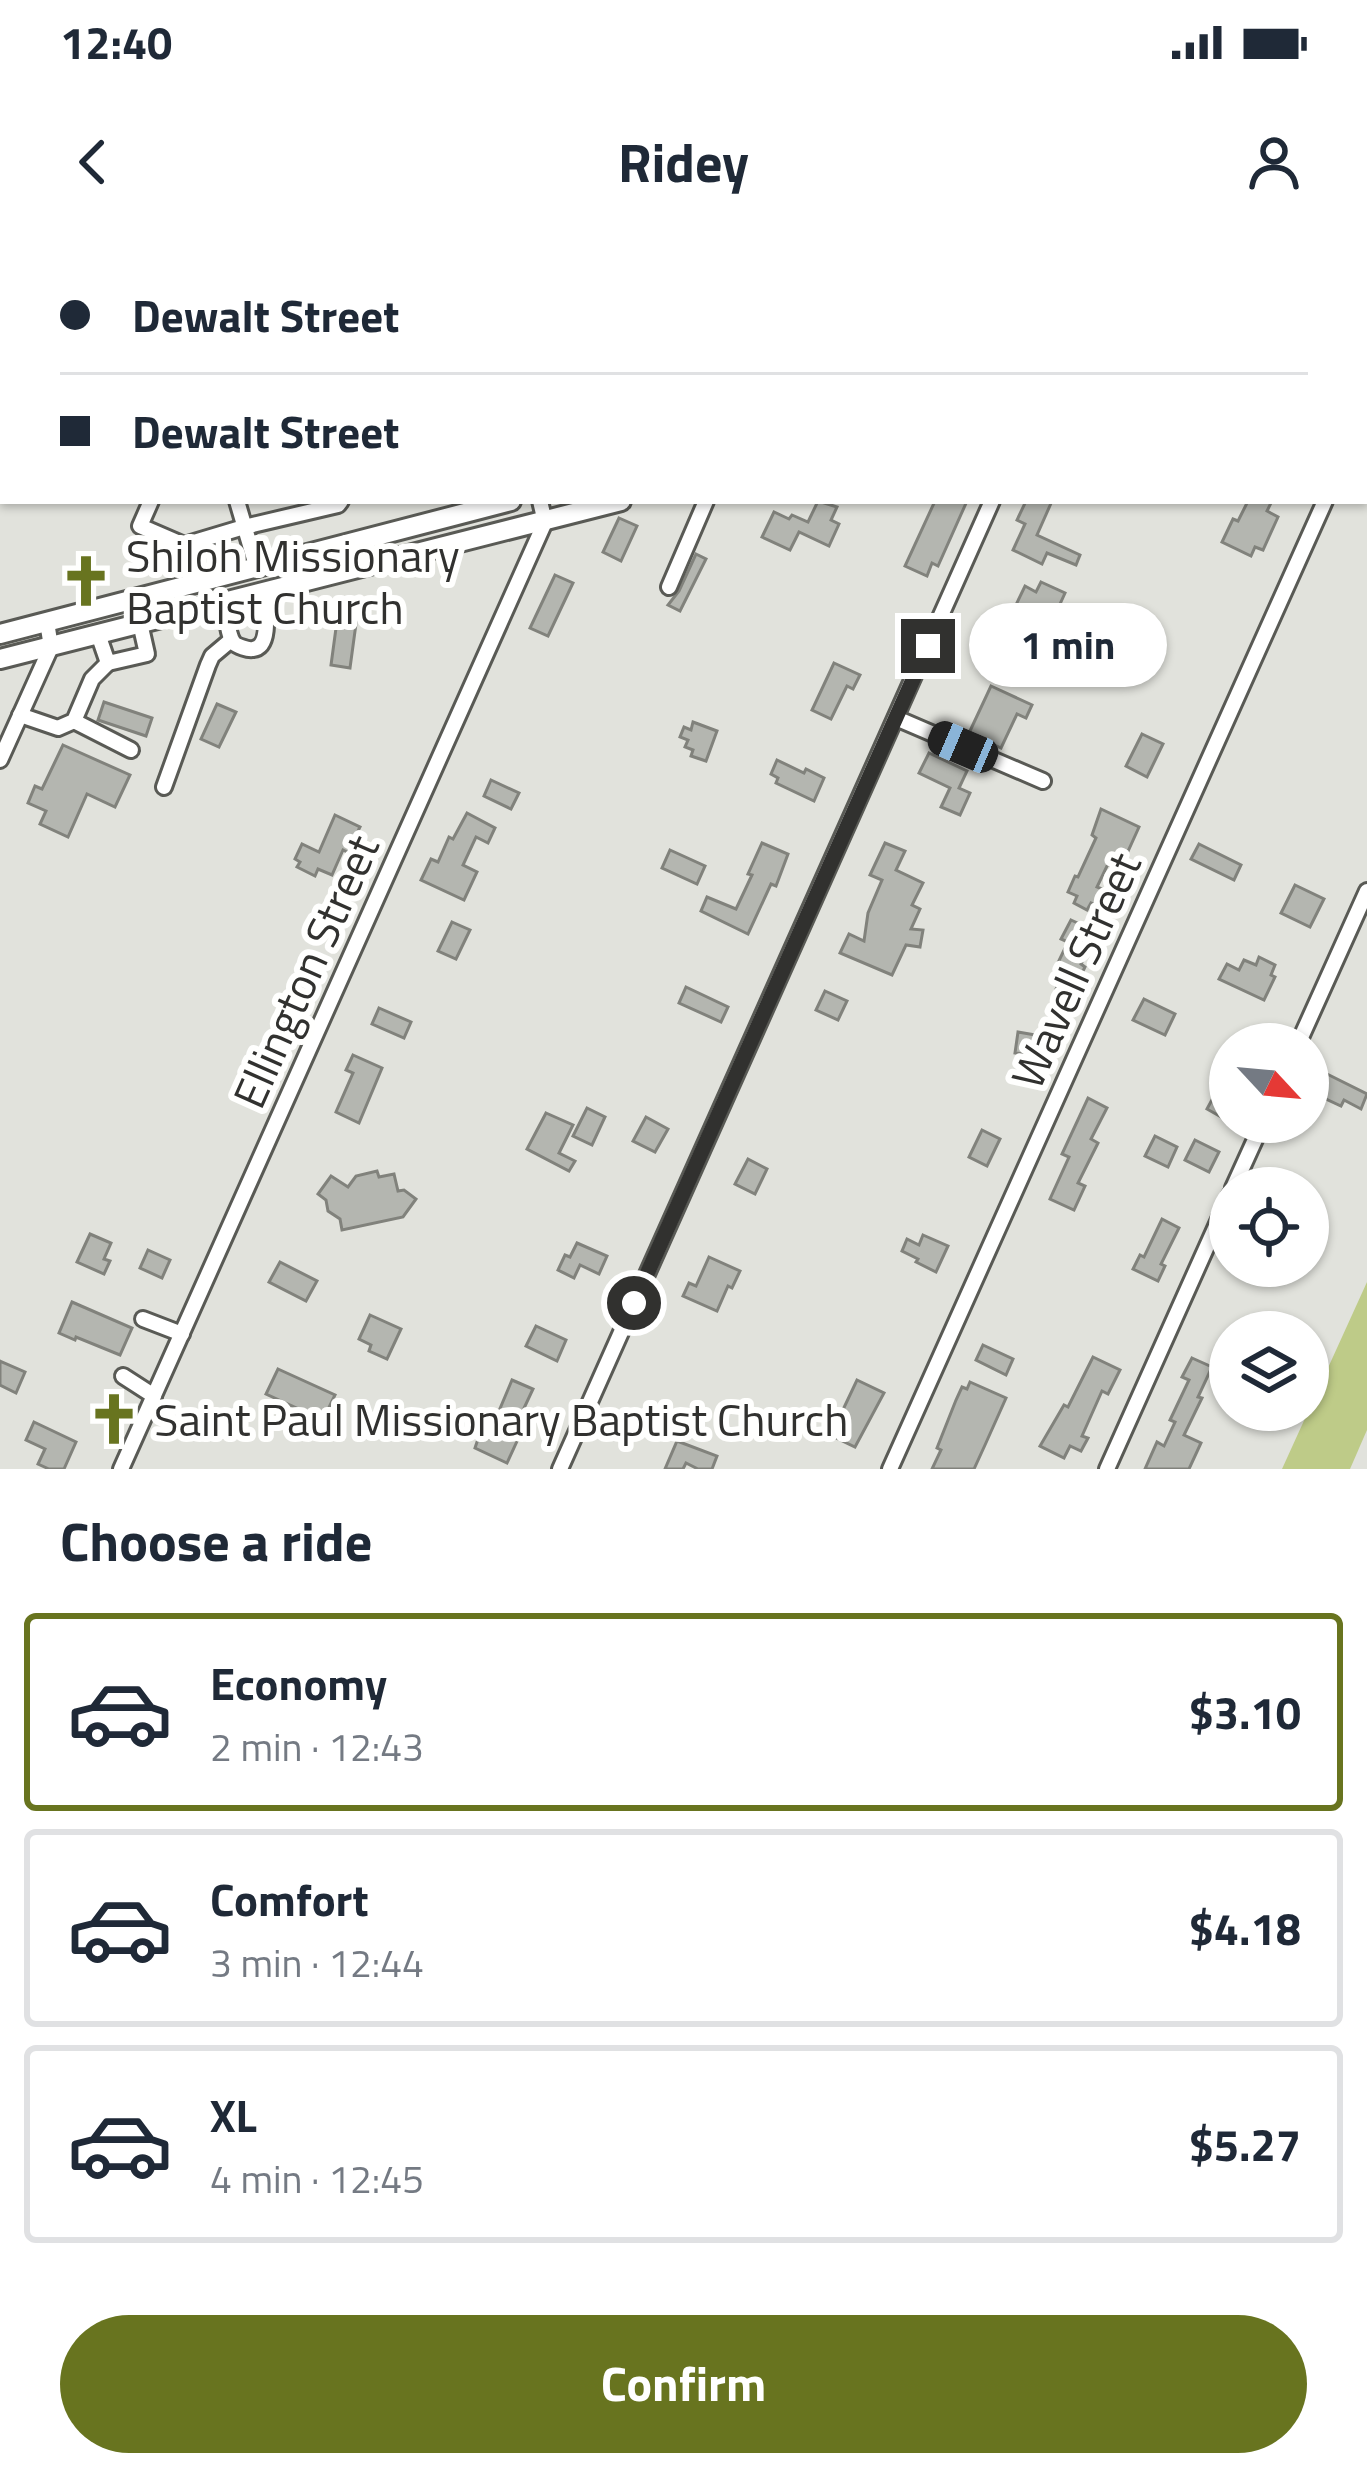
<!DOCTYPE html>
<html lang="en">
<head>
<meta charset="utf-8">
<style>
  :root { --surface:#fff; --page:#f2f2f3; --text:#1f2937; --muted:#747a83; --line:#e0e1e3; --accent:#68741f }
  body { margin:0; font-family:"Titillium Web",sans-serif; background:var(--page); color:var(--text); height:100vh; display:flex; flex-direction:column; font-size:45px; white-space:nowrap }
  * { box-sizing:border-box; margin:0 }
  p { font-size:39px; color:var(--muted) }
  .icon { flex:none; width:66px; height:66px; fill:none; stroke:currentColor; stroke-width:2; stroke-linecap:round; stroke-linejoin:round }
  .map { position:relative; height:1229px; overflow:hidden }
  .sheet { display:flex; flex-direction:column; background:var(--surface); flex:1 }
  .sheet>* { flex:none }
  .guide { position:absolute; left:0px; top:0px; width:1368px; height:264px; box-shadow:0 3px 9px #0004; display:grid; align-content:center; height:264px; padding:0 60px; background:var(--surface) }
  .needle { width:78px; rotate:116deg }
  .controls { position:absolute; left:1209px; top:783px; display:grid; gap:24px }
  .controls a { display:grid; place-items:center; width:120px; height:120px; border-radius:50%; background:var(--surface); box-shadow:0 3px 9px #0004; font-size:60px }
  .end { position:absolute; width:54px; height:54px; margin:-27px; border:15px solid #31312f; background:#fff; box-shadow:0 0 0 6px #fff }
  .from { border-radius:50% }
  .bubble { position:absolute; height:84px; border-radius:42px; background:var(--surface); box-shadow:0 3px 9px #0004; font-size:39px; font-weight:700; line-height:84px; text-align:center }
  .car { position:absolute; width:36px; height:72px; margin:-36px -18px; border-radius:15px; box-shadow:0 0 9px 3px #0007; background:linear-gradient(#222 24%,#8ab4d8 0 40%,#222 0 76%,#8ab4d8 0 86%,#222 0) }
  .guide b { display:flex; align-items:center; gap:42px; height:114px; font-size:45px }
  .guide b+b { border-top:3px solid var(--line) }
  .guide i { width:30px; height:30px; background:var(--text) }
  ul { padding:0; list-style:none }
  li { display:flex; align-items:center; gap:36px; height:198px; margin:0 24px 18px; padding:0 36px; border:6px solid var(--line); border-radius:12px }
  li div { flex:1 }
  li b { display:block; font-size:45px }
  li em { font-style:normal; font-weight:700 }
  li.active { border-color:var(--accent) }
  li>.icon { width:108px; height:108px; stroke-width:1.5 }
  h2 { padding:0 60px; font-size:54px; line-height:144px }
  .button { display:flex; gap:24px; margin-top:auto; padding:24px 60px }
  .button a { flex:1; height:138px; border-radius:72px; background:var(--accent); color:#fff; font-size:48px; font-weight:700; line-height:138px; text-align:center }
  .status { display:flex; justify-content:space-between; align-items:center; height:84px; padding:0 60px; background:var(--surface); direction:ltr }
  .status svg { height:33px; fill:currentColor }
  header { display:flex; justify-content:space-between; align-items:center; height:156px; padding:0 60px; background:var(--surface); font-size:54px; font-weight:700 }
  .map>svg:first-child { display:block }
</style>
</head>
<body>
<div class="status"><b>12:40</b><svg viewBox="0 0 49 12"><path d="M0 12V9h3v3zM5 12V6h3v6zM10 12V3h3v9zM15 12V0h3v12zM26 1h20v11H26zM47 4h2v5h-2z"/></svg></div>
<header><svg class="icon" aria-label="back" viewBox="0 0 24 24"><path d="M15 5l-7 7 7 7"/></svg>Ridey<svg class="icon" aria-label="person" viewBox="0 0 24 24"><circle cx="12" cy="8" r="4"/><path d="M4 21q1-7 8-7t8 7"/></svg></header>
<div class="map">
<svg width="1367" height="1229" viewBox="0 0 1367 1229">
  <rect width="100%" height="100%" fill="#e1e2dc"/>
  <path fill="#becb88" d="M1367,1042V1190L1350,1229H1282Z"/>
  <g fill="#b4b6b0" stroke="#81827c" stroke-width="3">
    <path d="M818,261L837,267L831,280L839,284L829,306L799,292L790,310L762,297L774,272L789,279L792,275L808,282Z"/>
    <path d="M935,261H967L938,326L932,323L927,336L905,326Z"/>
    <path d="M1026,261H1052L1037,295L1080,315L1076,325L1047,313L1042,324L1013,310L1025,284L1017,280Z"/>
    <path d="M1248,261H1272L1267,271L1278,277L1263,310L1255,307L1251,316L1222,302L1233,279L1238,281Z"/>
    <path d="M619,278L637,286L621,321L603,312Z"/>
    <path d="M696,314L706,319L680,371L668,365L679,351Z"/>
    <path d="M555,335L573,343L548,396L530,388Z"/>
    <path d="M1041,342L1065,353L1050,386L1044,383L1039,392L1018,383L1023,373L1014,369L1025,346L1036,352Z"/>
    <path d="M339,366L358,369L350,428L331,425Z"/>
    <path d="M834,423L860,435L853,449L847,446L831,479L812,470Z"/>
    <path d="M991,446L1032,465L1026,478L1017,474L1001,508L969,493Z"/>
    <path d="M104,462L152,478L146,496L98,480Z"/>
    <path d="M217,464L236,472L219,507L201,499Z"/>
    <path d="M693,482L717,491L706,521L691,516L693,510L685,507L688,500L680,497L684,487L691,490Z"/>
    <path d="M1142,494L1163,504L1147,537L1126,526Z"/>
    <path d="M63,505L130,535L115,567L87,554L68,597L40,584L46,571L28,563L35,546L42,549Z"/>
    <path d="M929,513L967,531L959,548L970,553L960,575L941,567L950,548L919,533Z"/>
    <path d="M777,520L804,533L806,529L824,538L814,561L776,543L778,538L771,534Z"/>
    <path d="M491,540L519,553L511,569L484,556Z"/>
    <path d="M1101,569L1139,587L1120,629L1108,624L1097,647L1107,651L1100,667L1091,663L1087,670L1074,663L1077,656L1068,652L1075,636L1078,637L1096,598L1092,595Z"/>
    <path d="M467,573L495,588L488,603L476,597L463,625L477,632L464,660L421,640L431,619L438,622L449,597L453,599Z"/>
    <path d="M335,575L360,587L355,597L360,600L353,615L343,610L332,635L318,629L315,636L297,627L300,622L295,619L302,604L319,612Z"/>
    <path d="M762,603L788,614L776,646L771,644L748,694L701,671L707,657L736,669L752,635L748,634Z"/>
    <path d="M885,603L905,611L896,630L923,643L912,665L920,669L911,689L923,690L920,707L906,705L892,735L840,713L849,694L864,701L868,673L882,640L870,635Z"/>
    <path d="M1199,604L1241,625L1234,640L1191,619Z"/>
    <path d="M670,610L705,626L697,644L662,628Z"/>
    <path d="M1295,645L1324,659L1310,687L1281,673Z"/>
    <path d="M1071,680L1097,692L1081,724L1085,727L1071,756L1056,749L1062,737L1053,733L1068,702L1061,699Z"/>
    <path d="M452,682L470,690L456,719L438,711Z"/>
    <path d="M1259,717L1275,725L1271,735L1275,737L1264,760L1219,739L1227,724L1239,730L1244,720L1256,725Z"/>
    <path d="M686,747L728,767L721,782L679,763Z"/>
    <path d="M825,751L847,761L838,780L816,770Z"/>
    <path d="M1144,759L1175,774L1165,795L1133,780Z"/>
    <path d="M379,768L411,782L404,798L372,784Z"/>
    <path d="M1018,792L1047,797L1044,817L1015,813Z"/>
    <path d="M353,815L382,828L359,883L336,872L353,833L346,830Z"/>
    <path d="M1220,827L1228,831L1230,827V882L1207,869L1220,845L1212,841Z"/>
    <path d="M1321,831L1367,854L1361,869L1344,860L1341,866L1311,852Z"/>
    <path d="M1088,858L1107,868L1091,899L1098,903L1078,943L1085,946L1074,970L1050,959L1069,917L1062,914Z"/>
    <path d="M587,868L605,877L592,905L573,896Z"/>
    <path d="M546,873L573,885L559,913L575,921L569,931L527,909Z"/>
    <path d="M646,877L668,889L655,912L633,901Z"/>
    <path d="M982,890L1000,899L987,926L969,917Z"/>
    <path d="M1155,896L1177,907L1168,927L1145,916Z"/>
    <path d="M1195,900L1219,912L1209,932L1185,920Z"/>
    <path d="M748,919L767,929L755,954L735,944Z"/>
    <path d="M377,931L379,937L394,934L398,951L404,950L416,959L403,977L342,990L340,979L328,971L326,960L318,954L331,936L348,947L356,936Z"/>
    <path d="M1162,979L1179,988L1161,1024L1165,1026L1158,1041L1133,1029L1140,1015L1144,1017Z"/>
    <path d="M90,994L111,1003L104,1019L110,1021L104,1034L77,1022Z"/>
    <path d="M923,995L948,1006L936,1032L916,1022L918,1019L902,1011L907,999L919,1005Z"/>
    <path d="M577,1003L607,1016L599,1034L580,1025L574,1038L558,1030L565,1015L570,1017Z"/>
    <path d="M148,1010L170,1020L162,1038L140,1028Z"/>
    <path d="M709,1017L740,1031L732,1048L728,1046L717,1071L683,1056L689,1043L696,1046Z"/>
    <path d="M280,1022L317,1041L306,1061L269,1042Z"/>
    <path d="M72,1062L132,1088L120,1115L76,1097L75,1100L59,1093Z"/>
    <path d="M370,1075L401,1089L387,1119L369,1111L371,1105L359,1099Z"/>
    <path d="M536,1086L566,1100L557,1121L526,1106Z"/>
    <path d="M983,1105L1013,1119L1006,1135L976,1120Z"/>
    <path d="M1093,1117L1120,1130L1108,1154L1102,1151L1082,1196L1088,1198L1081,1211L1070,1206L1064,1218L1040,1206L1064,1165L1068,1167Z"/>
    <path d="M1192,1118L1212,1127L1198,1157L1202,1158L1184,1195L1201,1203L1189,1229H1145L1157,1202L1164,1206L1175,1182L1170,1180L1189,1140L1182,1137Z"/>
    <path d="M0,1121L25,1132L16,1153L0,1145Z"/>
    <path d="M278,1129L335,1155L323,1180L266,1154Z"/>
    <path d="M512,1140L533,1149L511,1196L518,1199L507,1223L475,1208L478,1199L469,1195L480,1171L496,1178Z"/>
    <path d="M857,1140L884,1153L855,1207L826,1193L837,1172L841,1174Z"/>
    <path d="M970,1142L1006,1158L985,1205L974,1229H932L941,1210L937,1208L956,1160L962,1147L967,1149Z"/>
    <path d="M34,1182L76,1202L64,1229H49L38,1224L45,1209L26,1200Z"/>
    <path d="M677,1201L717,1216L712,1229H698L686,1223L683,1229H665Z"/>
  </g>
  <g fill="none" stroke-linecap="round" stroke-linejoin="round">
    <g stroke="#595a55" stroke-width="20">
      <g id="minor">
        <path d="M210,0L216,3"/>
        <path d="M383,0L389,3"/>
        <path d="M474,0L480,3"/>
        <path d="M560,0L566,3"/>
        <path d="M1366,0L1367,4"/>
        <path d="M75,3L76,0"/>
        <path d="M253,3L254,0"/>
        <path d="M291,3L293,0"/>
        <path d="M429,3L431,0"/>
        <path d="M774,3L775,0"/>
        <path d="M819,3L821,0"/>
        <path d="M1083,3L1084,0"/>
        <path d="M1190,3L1201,0"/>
        <path d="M1269,3V0"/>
        <path d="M1312,3L1323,0"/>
        <path d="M0,161L3,155"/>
        <path d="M1365,170L1367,165"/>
        <path d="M151,261L140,286L184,305L244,287L338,265L341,261"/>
        <path d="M237,261L257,329"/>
        <path d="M669,347L706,261"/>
        <path d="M224,363C227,374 227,395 234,403C237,406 248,410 253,409C272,407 265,368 264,354"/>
        <path d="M98,394L108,423L147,414L140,383"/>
        <path d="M20,475L58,488L74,481L92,439L108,423"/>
        <path d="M896,478L1043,541"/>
        <path d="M74,481L131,510"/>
        <path d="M0,520L51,407L47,382"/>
        <path d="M164,547L208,425L212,416L231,400"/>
        <path d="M1298,804L1367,651"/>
        <path d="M1233,948L1263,882"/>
        <path d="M143,1079L182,1094"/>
        <path d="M123,1136L154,1156"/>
        <path d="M121,1229L545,282L540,261"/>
        <path d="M560,1229L992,261"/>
        <path d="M890,1229L1325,261"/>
        <path d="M1107,1229L1230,955"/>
      </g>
    </g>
    <g stroke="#595a55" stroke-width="24">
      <g id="major">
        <path d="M1365,41L1367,40"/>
        <path d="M1365,66L1367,65"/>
        <path d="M0,394L511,261"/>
        <path d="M0,419L621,261"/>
      </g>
    </g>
    <use href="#minor" stroke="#fff" stroke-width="14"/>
    <use href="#major" stroke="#fff" stroke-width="18"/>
  </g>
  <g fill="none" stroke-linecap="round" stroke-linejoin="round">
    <path stroke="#31312f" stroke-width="15" d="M634,1063L928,406"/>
  </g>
  <defs>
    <g id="church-bare" transform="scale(4.14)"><path d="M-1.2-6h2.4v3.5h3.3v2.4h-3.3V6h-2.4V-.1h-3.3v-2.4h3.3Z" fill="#68741f" stroke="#fffffe" stroke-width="2.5" paint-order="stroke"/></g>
  </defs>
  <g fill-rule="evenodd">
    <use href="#church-bare" x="86" y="341"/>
    <use href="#church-bare" x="114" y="1179"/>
  </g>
  <g text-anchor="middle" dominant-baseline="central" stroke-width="12" stroke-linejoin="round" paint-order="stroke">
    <g font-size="45" fill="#31312f" stroke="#fffffe" text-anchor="start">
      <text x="126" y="315">Shiloh Missionary<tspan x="126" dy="52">Baptist Church</tspan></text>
      <text x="154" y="1179">Saint Paul Missionary Baptist Church</text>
    </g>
    <g font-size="45" fill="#31312f" stroke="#fffffe">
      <text transform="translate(1075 730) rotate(-66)">Wavell Street</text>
      <text transform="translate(305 731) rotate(-66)">Ellington Street</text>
    </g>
  </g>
</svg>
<div class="controls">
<a><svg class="needle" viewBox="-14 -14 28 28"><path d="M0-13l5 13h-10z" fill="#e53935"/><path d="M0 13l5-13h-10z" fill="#747a83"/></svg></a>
<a><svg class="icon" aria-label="locate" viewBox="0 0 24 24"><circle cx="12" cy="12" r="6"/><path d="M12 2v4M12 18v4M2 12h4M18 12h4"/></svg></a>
<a><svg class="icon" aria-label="layers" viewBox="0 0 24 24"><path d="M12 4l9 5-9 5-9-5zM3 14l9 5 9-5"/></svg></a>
</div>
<i class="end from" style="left:634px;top:1063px"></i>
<i class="end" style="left:928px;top:406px"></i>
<div class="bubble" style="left:969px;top:363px;width:198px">1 min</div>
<i class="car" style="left:963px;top:507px;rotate:293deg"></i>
<div class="guide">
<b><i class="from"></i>Dewalt Street</b>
<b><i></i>Dewalt Street</b>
</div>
</div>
<section class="sheet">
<h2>Choose a ride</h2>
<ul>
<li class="active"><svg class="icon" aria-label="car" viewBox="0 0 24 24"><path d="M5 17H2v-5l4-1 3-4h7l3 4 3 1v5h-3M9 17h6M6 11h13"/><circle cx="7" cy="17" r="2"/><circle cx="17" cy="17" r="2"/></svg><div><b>Economy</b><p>2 min · 12:43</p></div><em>$3.10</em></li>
<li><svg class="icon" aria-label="car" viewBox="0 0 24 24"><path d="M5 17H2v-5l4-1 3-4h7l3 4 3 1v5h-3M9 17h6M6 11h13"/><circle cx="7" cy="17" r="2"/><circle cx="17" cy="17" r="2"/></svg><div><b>Comfort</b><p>3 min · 12:44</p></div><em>$4.18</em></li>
<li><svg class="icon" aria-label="car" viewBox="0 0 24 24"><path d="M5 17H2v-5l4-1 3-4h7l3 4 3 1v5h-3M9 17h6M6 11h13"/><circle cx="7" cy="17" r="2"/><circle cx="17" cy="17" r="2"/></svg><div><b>XL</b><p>4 min · 12:45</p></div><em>$5.27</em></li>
</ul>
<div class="button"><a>Confirm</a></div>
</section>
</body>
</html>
